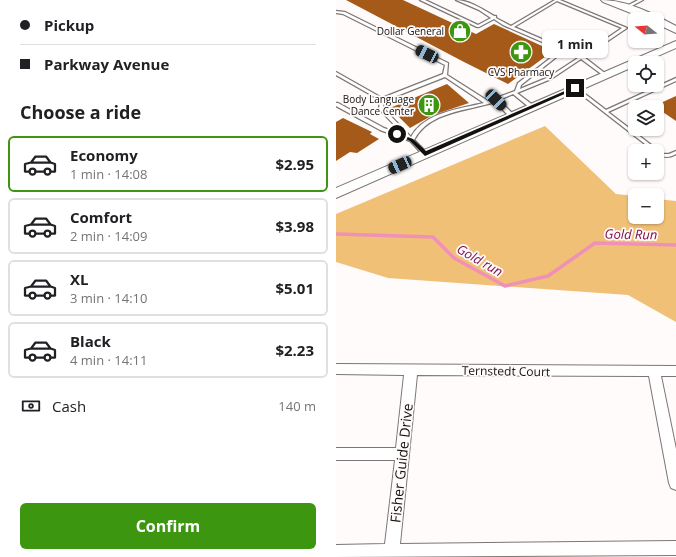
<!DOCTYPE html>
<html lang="en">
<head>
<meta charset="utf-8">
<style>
  :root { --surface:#fff; --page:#f2f2f2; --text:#202124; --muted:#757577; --line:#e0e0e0; --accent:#3d960f }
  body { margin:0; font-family:"Open Sans",sans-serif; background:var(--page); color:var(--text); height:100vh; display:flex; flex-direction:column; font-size:15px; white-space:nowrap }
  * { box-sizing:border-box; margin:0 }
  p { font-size:13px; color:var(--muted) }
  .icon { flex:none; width:22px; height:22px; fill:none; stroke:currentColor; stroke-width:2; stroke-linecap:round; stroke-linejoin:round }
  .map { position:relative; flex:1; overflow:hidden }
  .drawer { display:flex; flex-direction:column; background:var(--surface); width:336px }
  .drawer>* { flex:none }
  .guide { display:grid; align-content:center; height:88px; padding:0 20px; background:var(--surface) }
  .needle { width:26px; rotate:287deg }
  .tools { position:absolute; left:292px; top:12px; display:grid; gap:8px }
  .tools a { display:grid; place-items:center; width:36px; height:36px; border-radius:6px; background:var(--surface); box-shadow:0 1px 3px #0004; font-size:20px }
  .end { position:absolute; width:18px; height:18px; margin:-9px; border:5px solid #131010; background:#fff; box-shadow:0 0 0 2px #fff }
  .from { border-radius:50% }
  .bubble { position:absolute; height:28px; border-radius:6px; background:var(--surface); box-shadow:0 1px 3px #0004; font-size:13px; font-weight:700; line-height:28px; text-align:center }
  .car { position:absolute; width:12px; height:24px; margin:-12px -6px; border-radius:5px; box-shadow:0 0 3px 1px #0007; background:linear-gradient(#222 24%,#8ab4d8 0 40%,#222 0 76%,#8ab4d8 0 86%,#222 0) }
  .guide b { display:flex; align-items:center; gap:14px; height:38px; font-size:15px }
  .guide b+b { border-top:1px solid var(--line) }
  .guide i { width:10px; height:10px; background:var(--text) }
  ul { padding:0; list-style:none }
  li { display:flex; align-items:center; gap:12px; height:56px; margin:0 8px 6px; padding:0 12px; border:2px solid var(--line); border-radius:6px }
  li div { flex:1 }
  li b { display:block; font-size:15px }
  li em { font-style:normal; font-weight:700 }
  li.current { border-color:var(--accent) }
  li>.icon { width:36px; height:36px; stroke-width:1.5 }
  h2 { padding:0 20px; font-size:18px; line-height:48px }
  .pay { display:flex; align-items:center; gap:10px; height:44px; padding:0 20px; font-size:15px }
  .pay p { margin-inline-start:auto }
  .primary-button { display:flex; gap:8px; margin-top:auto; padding:8px 20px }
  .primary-button a { flex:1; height:46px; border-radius:6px; background:var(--accent); color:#fff; font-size:16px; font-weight:700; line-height:46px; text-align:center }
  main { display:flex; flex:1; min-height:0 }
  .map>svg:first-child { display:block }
</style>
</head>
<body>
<main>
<section class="drawer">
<div class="guide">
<b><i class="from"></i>Pickup</b>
<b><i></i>Parkway Avenue</b>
</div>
<h2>Choose a ride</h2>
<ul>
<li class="current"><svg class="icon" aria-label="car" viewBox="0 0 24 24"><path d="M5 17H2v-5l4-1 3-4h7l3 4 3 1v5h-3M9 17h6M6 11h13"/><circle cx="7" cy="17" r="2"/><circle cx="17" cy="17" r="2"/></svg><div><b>Economy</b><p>1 min · 14:08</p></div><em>$2.95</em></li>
<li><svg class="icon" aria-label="car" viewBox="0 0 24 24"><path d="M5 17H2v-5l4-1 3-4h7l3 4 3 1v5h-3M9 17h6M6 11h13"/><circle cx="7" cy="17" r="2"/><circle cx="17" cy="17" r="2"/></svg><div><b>Comfort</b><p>2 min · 14:09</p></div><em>$3.98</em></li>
<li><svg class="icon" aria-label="car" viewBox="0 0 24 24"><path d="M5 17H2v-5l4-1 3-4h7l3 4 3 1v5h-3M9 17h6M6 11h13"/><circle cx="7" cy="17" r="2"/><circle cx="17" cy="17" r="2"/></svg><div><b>XL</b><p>3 min · 14:10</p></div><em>$5.01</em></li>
<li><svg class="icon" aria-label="car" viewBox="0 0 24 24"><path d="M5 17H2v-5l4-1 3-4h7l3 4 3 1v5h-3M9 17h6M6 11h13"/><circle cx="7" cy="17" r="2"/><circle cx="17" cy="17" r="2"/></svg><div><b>Black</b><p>4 min · 14:11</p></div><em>$2.23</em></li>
</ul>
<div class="pay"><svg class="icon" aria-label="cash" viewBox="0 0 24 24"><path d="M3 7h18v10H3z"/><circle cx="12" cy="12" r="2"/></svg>Cash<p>140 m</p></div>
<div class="primary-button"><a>Confirm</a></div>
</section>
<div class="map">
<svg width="340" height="557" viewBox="0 0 340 557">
  <rect width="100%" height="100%" fill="#fefbfa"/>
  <path fill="#f1c077" d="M209,126L280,194L299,196V217H321V199L340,201V322L292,295L52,278L0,262V214Z"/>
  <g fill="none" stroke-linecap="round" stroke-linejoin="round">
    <path stroke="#ef91b7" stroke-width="3.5" d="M0,234L97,237L118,258L169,286L212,276L259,243L340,245"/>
  </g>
  <g fill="#a55a19">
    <path d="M10,0H67L140,34L158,24L217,51L172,84L128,62Z"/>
    <path d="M111,84L133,103L97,115L74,128L54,108Z"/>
    <path d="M340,96V121L318,106Z"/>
    <path d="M7,118L36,132L34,134L43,139L21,153L14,152L0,161V122Z"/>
  </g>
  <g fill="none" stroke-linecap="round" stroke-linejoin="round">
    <g stroke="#7c7674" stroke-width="2.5">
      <g id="lane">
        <path d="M84,0H89L142,25L155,18L143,10L120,0C133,0 148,10 158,16H160V18L175,26L219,0H224L291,28L248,57L270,74V76H268L245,59L215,79L181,93L198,106V108H194L177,94L163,100L178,115V117H174L159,102C132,111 93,111 78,140L91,153V155H87L74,141L44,130L0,106V103H2L48,128L69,136L43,109L44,100L0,75V72L46,98L107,74L109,65L7,14L0,13V11L9,12L112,63L111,75L152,101L179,91L182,83L225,50L167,25L158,19L143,27H141ZM221,1L286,28L245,56L178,27ZM228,51L242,58L213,77L184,89L185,85ZM109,77L148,103C123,109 89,112 75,137L47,108L48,101Z"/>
        <path d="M302,0H307L292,8L289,7Z"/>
        <path d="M340,78V81L272,112L327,154H333L340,151V154C333,158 327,158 321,153V151H318L237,88L238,87H240L270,110Z"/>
      </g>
    </g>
    <g stroke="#7c7674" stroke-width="2">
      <path id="street" d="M0,364L340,366V376H325L340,449V490L335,488L333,483L313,376L81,375L64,544L340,541V555L0,557V545L49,544L59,460H0V448H60L68,375L0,374Z"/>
    </g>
    <g stroke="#7c7674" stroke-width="2">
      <g id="secondary">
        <path d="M265,0C291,0 318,14 340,26V33L321,24V19H310L267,2Z"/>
        <path d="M340,41V48L306,63H299V66L0,198V188Z"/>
      </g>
    </g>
    <use href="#lane" fill="#fff" fill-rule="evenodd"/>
    <use href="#street" fill="#fff" fill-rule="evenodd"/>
    <use href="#secondary" fill="#fff" fill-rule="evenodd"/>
  </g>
  <path fill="#131010" d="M238,87L242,88L89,156L74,141L58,134L61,133L77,139L90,151Z"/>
  <defs>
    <g id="shop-disc" transform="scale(1.15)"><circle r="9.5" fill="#3d960f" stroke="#fefbfa"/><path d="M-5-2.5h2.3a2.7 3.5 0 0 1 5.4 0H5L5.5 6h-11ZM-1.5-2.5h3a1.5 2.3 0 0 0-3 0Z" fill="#fff"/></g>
    <g id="pharmacy-disc" transform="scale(1.15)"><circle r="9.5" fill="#3d960f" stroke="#fefbfa"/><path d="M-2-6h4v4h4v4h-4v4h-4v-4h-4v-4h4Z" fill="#fff"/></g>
    <g id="building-disc" transform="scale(1.15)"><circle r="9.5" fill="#3d960f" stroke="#fefbfa"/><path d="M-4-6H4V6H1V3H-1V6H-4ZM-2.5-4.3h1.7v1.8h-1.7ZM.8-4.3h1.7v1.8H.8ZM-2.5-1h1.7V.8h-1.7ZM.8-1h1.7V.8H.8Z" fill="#fff"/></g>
  </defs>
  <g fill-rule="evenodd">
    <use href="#shop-disc" x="124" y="31"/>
    <use href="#pharmacy-disc" x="185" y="52"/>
    <use href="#building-disc" x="93" y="105"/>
  </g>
  <g text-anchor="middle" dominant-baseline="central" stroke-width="3.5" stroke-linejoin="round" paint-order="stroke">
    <g font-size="10" fill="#131010" stroke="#fefbfa" text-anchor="end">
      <text x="108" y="31">Dollar General</text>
      <text x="185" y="72" text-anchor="middle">CVS Pharmacy</text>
      <text x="78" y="99">Body Language<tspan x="78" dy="12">Dance Center</tspan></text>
    </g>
    <g font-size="12" fill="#131010" stroke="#fefbfa">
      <text transform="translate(170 371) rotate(1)">Ternstedt Court</text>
    </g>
    <g font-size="13" font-style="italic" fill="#81114e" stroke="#fefbfa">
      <text transform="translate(295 234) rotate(1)">Gold Run</text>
      <text transform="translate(144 260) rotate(30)">Gold run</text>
    </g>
    <g font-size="14" fill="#131010" stroke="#fefbfa">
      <text transform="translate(65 463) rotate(-84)">Fisher Guide Drive</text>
    </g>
  </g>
</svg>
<div class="tools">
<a><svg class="needle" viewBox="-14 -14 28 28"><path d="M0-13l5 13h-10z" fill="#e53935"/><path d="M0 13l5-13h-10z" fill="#757577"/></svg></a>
<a><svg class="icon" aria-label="locate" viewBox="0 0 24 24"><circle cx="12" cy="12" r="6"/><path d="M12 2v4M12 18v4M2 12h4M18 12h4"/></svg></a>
<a><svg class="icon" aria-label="layers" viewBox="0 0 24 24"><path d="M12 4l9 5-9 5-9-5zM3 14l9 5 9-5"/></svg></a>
<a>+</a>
<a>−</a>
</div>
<i class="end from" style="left:61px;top:134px"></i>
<i class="end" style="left:239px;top:88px"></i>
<div class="bubble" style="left:206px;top:30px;width:66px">1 min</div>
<i class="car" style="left:91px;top:54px;rotate:296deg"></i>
<i class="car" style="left:160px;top:100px;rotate:135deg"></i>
<i class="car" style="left:64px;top:165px;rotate:246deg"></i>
</div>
</main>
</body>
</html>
